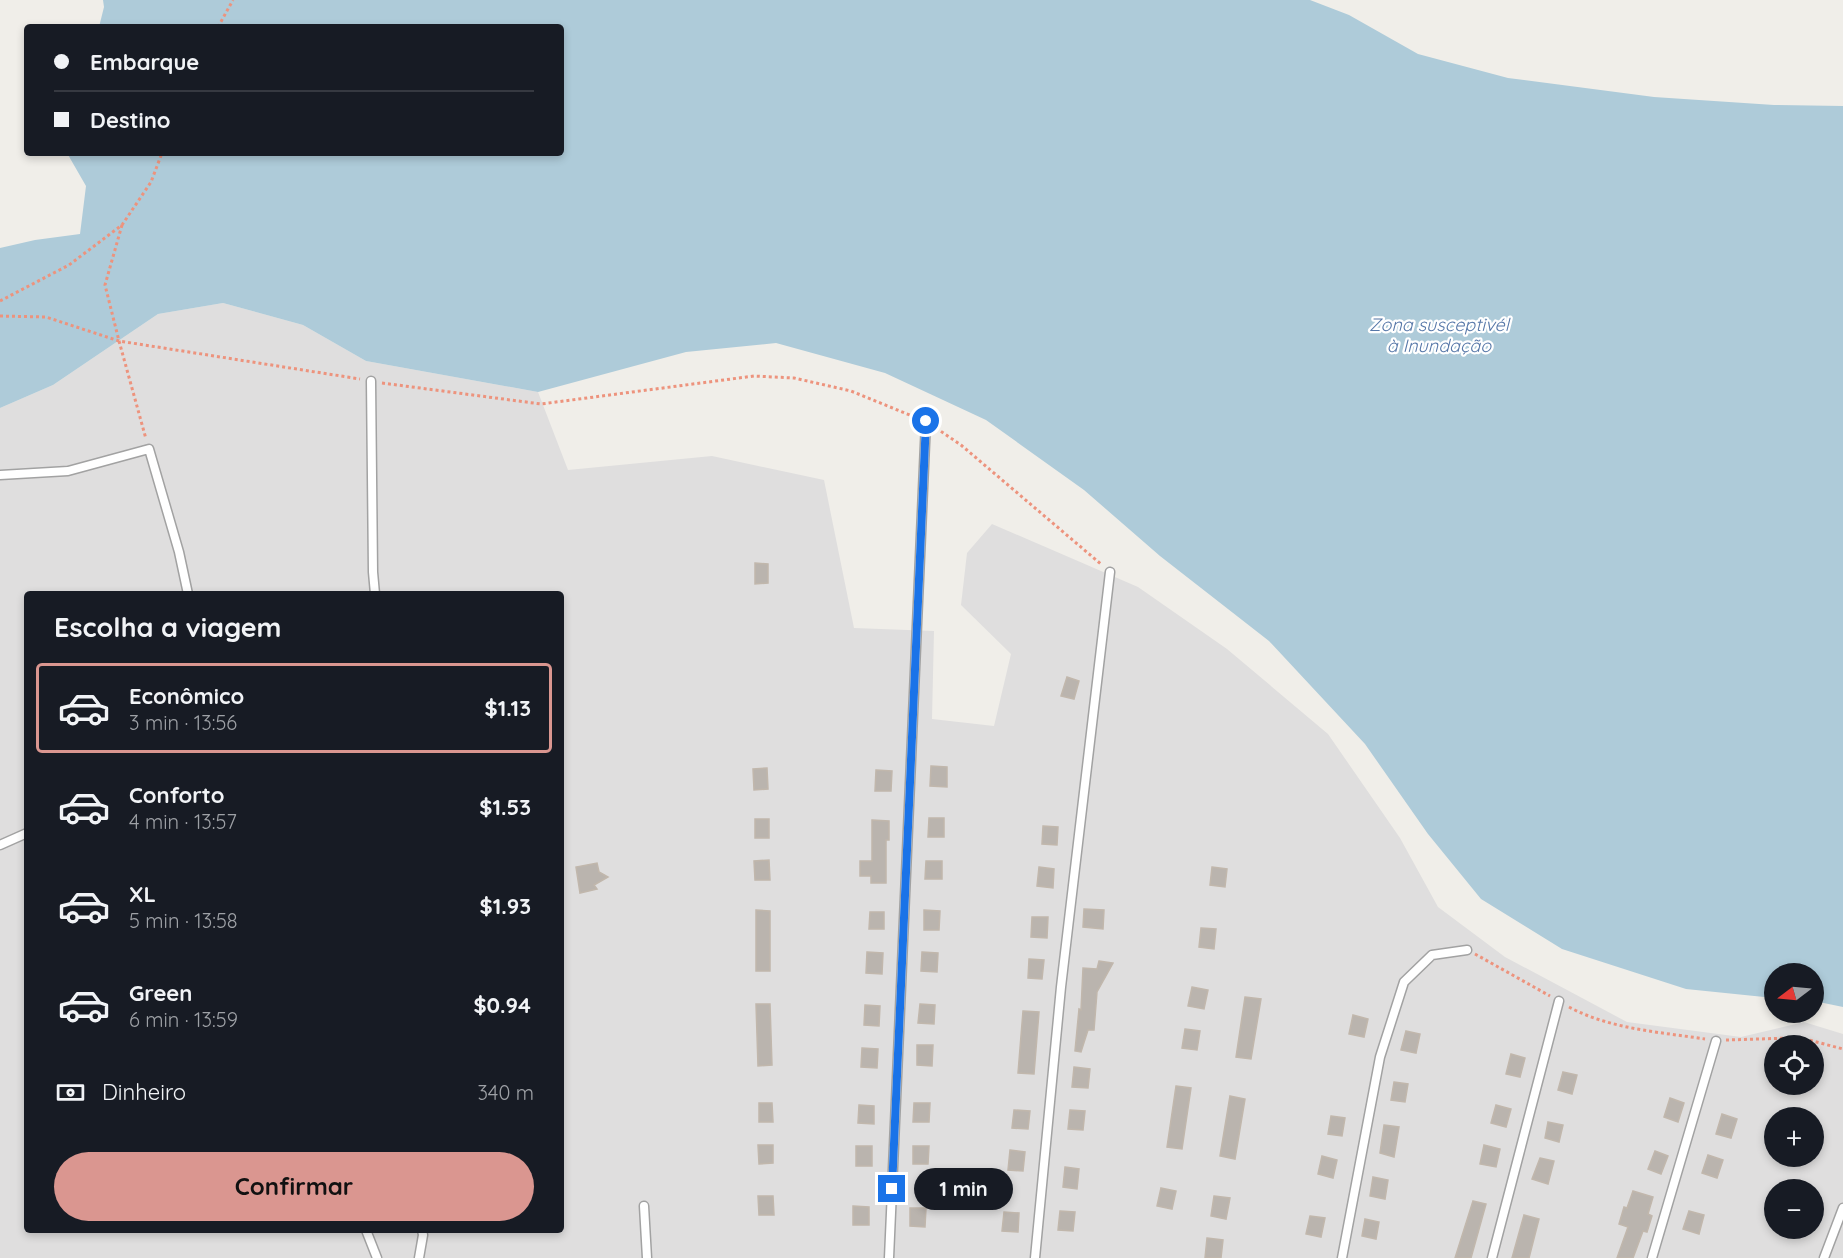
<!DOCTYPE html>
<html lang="pt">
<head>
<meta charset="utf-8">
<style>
  :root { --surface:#171b24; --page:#20242c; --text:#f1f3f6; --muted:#9ea1a6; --line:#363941; --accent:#da9690 }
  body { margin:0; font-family:Quicksand,sans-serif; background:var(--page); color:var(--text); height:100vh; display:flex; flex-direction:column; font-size:22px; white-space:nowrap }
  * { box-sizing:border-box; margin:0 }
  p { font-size:20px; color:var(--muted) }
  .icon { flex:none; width:33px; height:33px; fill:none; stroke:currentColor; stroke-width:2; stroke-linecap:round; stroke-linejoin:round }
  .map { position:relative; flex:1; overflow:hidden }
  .sheet { position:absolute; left:24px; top:591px; width:540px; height:642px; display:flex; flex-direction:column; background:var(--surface); border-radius:6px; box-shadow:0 3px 9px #0003 }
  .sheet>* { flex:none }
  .guide { position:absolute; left:24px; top:24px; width:540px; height:132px; border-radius:6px; box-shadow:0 3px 9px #0003; display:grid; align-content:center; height:132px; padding:0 30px; background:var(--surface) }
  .needle { width:39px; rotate:254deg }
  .controls { position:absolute; left:1764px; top:963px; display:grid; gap:12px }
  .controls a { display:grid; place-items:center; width:60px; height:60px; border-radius:50%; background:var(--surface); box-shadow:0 3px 9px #0003; font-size:30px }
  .end { position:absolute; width:27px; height:27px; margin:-14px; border:8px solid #1a73e8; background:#fff; box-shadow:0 0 0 3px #fff }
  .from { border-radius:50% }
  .bubble { position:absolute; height:42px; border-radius:21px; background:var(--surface); box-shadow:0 3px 9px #0003; font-size:20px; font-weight:700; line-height:42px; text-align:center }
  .guide b { display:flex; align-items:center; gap:21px; height:57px; font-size:22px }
  .guide b+b { border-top:2px solid var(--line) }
  .guide i { width:15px; height:15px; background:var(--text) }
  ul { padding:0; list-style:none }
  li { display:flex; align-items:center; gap:18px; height:90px; margin:0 12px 9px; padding:0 18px; border:3px solid transparent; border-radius:6px }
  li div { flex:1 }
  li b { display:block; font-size:22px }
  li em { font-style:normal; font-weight:700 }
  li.active { border-color:var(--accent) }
  li>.icon { width:54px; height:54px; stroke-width:1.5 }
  h2 { padding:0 30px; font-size:27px; line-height:72px }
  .pay { display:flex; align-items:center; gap:15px; height:66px; padding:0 30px; font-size:22px }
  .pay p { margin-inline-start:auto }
  .button { display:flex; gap:12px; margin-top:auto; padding:12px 30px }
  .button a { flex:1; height:69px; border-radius:36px; background:var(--accent); color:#111; font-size:24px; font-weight:700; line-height:69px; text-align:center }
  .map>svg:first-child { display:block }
</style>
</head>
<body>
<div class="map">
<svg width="1843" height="1258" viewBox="0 0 1843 1258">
  <rect width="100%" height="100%" fill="#f0eee9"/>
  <path fill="#dfdede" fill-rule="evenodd" d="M223,303L303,325L366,361L538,392L568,470L712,456L824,480L854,628L934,631L932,719L994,726L1011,654L961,605L967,553L992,524L1138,587L1227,649L1328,734L1400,838L1438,907L1505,957L1627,1022L1741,1037L1804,1022L1843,1034V1258H0V408L53,385L158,314ZM27,594H561V1230H27ZM1774,1046H1814V1084H1774ZM1774,1118H1814V1156H1774ZM1774,1190H1814V1228H1774Z"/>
  <path fill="#aecbd9" d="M103,0H1310L1349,15L1418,54L1508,78L1654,97L1774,105L1843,106V1007L1814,1001V974H1774V998L1686,989L1562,949L1481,899L1428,834L1365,744L1269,641L1160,556L1084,490L986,420L885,373L776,343L686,352L538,392L366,361L303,325L223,303L158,314L53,385L0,408V248L35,240L80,234L86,186L67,153H561V27H99L104,7Z"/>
  <g fill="#bab4ae" stroke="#c1b7ac" stroke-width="1.5">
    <path d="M755,563L768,564V583L755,584Z"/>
    <path d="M1067,677L1079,681L1074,699L1061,696Z"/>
    <path d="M931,766L947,767V787L930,786Z"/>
    <path d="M767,768L768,789L754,790L753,769Z"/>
    <path d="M876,770L892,771L891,791H875Z"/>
    <path d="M929,818H944V837H928Z"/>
    <rect x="755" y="819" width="14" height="19"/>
    <path d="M872,820L889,821V840H886V883H871V876H860V861H872Z"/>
    <path d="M1043,826L1058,827L1057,845L1042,844Z"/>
    <path d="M769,860L770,880H755L754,861Z"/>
    <path d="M926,861H942V879H925Z"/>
    <path d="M597,863L599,872L608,877L594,885L597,889L580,893L576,867Z"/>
    <path d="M1039,867L1054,869L1053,888L1037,886Z"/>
    <path d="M1212,867L1227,869L1225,887L1210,885Z"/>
    <path d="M1084,909L1104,910L1103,929L1083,927Z"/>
    <path d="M756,910L770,911V971H756Z"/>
    <path d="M924,910L940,911L939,930H924Z"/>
    <path d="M870,912H884V929H869Z"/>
    <path d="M1032,917H1048L1047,938L1031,937Z"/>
    <path d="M1201,928L1216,929L1214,949L1199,947Z"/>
    <path d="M867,952L883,953L882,974L866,973Z"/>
    <path d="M922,952L938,953L937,972L921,971Z"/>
    <path d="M1029,959L1044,960L1042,979L1028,978Z"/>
    <path d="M1099,961L1113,963L1097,992L1094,1030H1088L1081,1052L1075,1051L1079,1009L1081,1010L1083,968L1097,969Z"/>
    <path d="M1192,987L1208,990L1204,1009L1188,1006Z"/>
    <path d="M1245,997L1261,999L1251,1059L1236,1057Z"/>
    <path d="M756,1004H770L772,1065L758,1066Z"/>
    <path d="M920,1004L935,1005L934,1024L918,1023Z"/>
    <path d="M865,1005L880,1006L879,1026L864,1025Z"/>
    <path d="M1023,1011L1039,1012L1034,1074L1018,1073Z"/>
    <path d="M1353,1015L1368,1019L1364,1037L1349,1034Z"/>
    <path d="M1185,1029L1200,1031L1197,1050L1182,1048Z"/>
    <path d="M1406,1031L1420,1034L1416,1053L1401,1050Z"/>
    <path d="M917,1045H933L932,1066L917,1065Z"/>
    <path d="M862,1048L878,1049L877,1068L861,1067Z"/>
    <path d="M1511,1054L1525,1058L1520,1077L1506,1074Z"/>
    <path d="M1074,1067L1090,1069L1088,1088L1072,1087Z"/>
    <path d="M1563,1072L1577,1075L1572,1094L1558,1090Z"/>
    <path d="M1394,1082L1408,1084L1405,1102L1391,1100Z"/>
    <path d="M1176,1086L1191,1088L1182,1149L1167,1147Z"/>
    <path d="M1230,1096L1245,1099L1235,1159L1220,1156Z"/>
    <path d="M1670,1098L1684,1103L1678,1122L1664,1117Z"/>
    <path d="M759,1103H772L773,1122H759Z"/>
    <path d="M914,1103H930L929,1122H913Z"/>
    <path d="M859,1105L874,1106V1124L858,1123Z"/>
    <path d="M1496,1105L1511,1109L1506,1127L1491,1123Z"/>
    <path d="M1014,1110L1030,1111L1028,1129L1012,1128Z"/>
    <path d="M1070,1110L1085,1111L1083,1130L1068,1129Z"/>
    <path d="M1722,1114L1737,1119L1731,1138L1716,1134Z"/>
    <path d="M1331,1116L1345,1118L1342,1136L1328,1134Z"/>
    <path d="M1548,1122L1563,1125L1559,1142L1545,1138Z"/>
    <path d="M1384,1125L1399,1127L1394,1157L1380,1153Z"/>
    <path d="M758,1145H773V1163L759,1164Z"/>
    <path d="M1484,1145L1500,1149L1496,1167L1480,1164Z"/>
    <rect x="856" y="1146" width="16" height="20"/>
    <path d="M913,1146H929L928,1164H913Z"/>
    <path d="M1010,1150L1025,1152L1023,1171L1008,1170Z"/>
    <path d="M1655,1151L1668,1156L1661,1174L1648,1169Z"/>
    <path d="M1708,1155L1723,1160L1717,1178L1702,1173Z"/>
    <path d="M1322,1156L1337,1160L1333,1178L1318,1174Z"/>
    <path d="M1540,1158L1554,1161L1548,1184L1532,1179Z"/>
    <path d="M1065,1167L1079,1169L1077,1189L1063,1187Z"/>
    <path d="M1373,1177L1388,1180L1385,1199L1370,1196Z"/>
    <path d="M1161,1188L1176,1191L1172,1209L1157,1206Z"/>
    <path d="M1633,1191L1653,1197L1648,1214L1652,1216L1647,1232L1643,1231L1633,1258H1617L1628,1227L1619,1224L1624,1207L1627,1208Z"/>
    <path d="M758,1196H773L774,1215H759Z"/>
    <path d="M1214,1196L1230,1198L1226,1219L1211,1216Z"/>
    <path d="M1473,1201L1486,1204L1471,1258H1455Z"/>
    <path d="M853,1206L869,1207V1225H853Z"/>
    <path d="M910,1208H926L925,1227L910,1226Z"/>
    <path d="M1060,1211L1075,1212L1073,1231L1058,1230Z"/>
    <path d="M1689,1211L1704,1215L1699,1234L1683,1229Z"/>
    <path d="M1004,1212L1019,1213L1018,1232L1002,1231Z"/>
    <path d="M1524,1215L1539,1219L1529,1258H1512Z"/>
    <path d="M1310,1216L1325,1218L1321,1237L1306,1234Z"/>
    <path d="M1365,1219L1379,1222L1376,1239L1362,1236Z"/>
    <path d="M1207,1238L1223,1240L1221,1258H1205Z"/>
  </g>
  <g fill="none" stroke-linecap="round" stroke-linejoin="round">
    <g stroke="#a2a2a2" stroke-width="11">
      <g id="lane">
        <path d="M371,381L373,572L375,594"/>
        <path d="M0,475L68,471L149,449L179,552L188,594"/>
        <path d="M0,845L27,833"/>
        <path d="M644,1206L647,1258"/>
        <path d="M366,1230L377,1258"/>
        <path d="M419,1258L423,1235L422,1230"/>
        <path d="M889,1258L926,421"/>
        <path d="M1035,1258L1061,987L1110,572"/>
        <path d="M1342,1258L1380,1057L1404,982L1432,955L1467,950"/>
        <path d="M1492,1258L1559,1001"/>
        <path d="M1652,1258L1716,1041"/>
        <path d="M1824,1258L1843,1208"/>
      </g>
    </g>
    <g stroke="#ed937d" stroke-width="3" stroke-dasharray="3 3" stroke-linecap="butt">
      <path d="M218,27L233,0"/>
      <path d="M122,225L105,285L119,341L146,439"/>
      <path d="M0,301L69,265L122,225L151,182L162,153"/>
      <path d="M0,316L46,317L119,341L360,379"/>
      <path d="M382,383L541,404L754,376L794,378L851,391L917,418"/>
      <path d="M936,428L961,445L1102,565"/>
      <path d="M1475,954L1550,996"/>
      <path d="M1569,1007C1610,1029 1659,1032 1705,1039"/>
      <path d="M1726,1040L1791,1038L1809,1040L1843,1049"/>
    </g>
    <use href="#lane" stroke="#fff" stroke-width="8"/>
  </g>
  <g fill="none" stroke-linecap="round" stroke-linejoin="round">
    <path stroke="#1a73e8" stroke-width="8" d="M892,1189L926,421"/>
  </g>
  <g text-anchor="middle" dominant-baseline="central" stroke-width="4.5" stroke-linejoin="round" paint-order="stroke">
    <g font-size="18" font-style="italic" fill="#5677a8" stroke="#fff">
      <text x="1439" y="324">Zona susceptivél<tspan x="1439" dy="21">à Inundação</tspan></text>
    </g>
  </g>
</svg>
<div class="controls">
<a><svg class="needle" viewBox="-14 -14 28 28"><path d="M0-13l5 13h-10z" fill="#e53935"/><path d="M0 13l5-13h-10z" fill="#9ea1a6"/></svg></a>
<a><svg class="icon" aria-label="locate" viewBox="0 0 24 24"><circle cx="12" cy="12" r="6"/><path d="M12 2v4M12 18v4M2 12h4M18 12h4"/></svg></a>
<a>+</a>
<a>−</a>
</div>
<i class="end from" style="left:926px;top:421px"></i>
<i class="end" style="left:892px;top:1189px"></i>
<div class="bubble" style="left:914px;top:1168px;width:99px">1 min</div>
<div class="guide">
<b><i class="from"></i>Embarque</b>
<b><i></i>Destino</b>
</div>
<section class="sheet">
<h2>Escolha a viagem</h2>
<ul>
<li class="active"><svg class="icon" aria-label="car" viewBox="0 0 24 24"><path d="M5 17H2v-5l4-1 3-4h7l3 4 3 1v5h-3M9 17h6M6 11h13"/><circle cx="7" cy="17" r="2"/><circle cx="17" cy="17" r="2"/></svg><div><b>Econômico</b><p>3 min · 13:56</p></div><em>$1.13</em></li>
<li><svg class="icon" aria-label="car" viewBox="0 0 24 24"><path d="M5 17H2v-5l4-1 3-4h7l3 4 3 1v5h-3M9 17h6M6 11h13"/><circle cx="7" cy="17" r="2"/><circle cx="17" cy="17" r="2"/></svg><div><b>Conforto</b><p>4 min · 13:57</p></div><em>$1.53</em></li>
<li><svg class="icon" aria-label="car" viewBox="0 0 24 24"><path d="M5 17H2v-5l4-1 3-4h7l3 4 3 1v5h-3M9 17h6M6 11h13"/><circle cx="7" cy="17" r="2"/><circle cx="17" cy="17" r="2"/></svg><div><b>XL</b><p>5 min · 13:58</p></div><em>$1.93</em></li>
<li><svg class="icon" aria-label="car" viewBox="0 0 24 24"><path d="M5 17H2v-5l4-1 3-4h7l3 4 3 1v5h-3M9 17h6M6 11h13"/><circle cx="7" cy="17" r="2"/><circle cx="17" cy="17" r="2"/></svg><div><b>Green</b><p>6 min · 13:59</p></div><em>$0.94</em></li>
</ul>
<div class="pay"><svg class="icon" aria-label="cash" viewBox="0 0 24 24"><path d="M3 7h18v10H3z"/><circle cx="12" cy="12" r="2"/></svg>Dinheiro<p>340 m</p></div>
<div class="button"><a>Confirmar</a></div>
</section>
</div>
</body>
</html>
